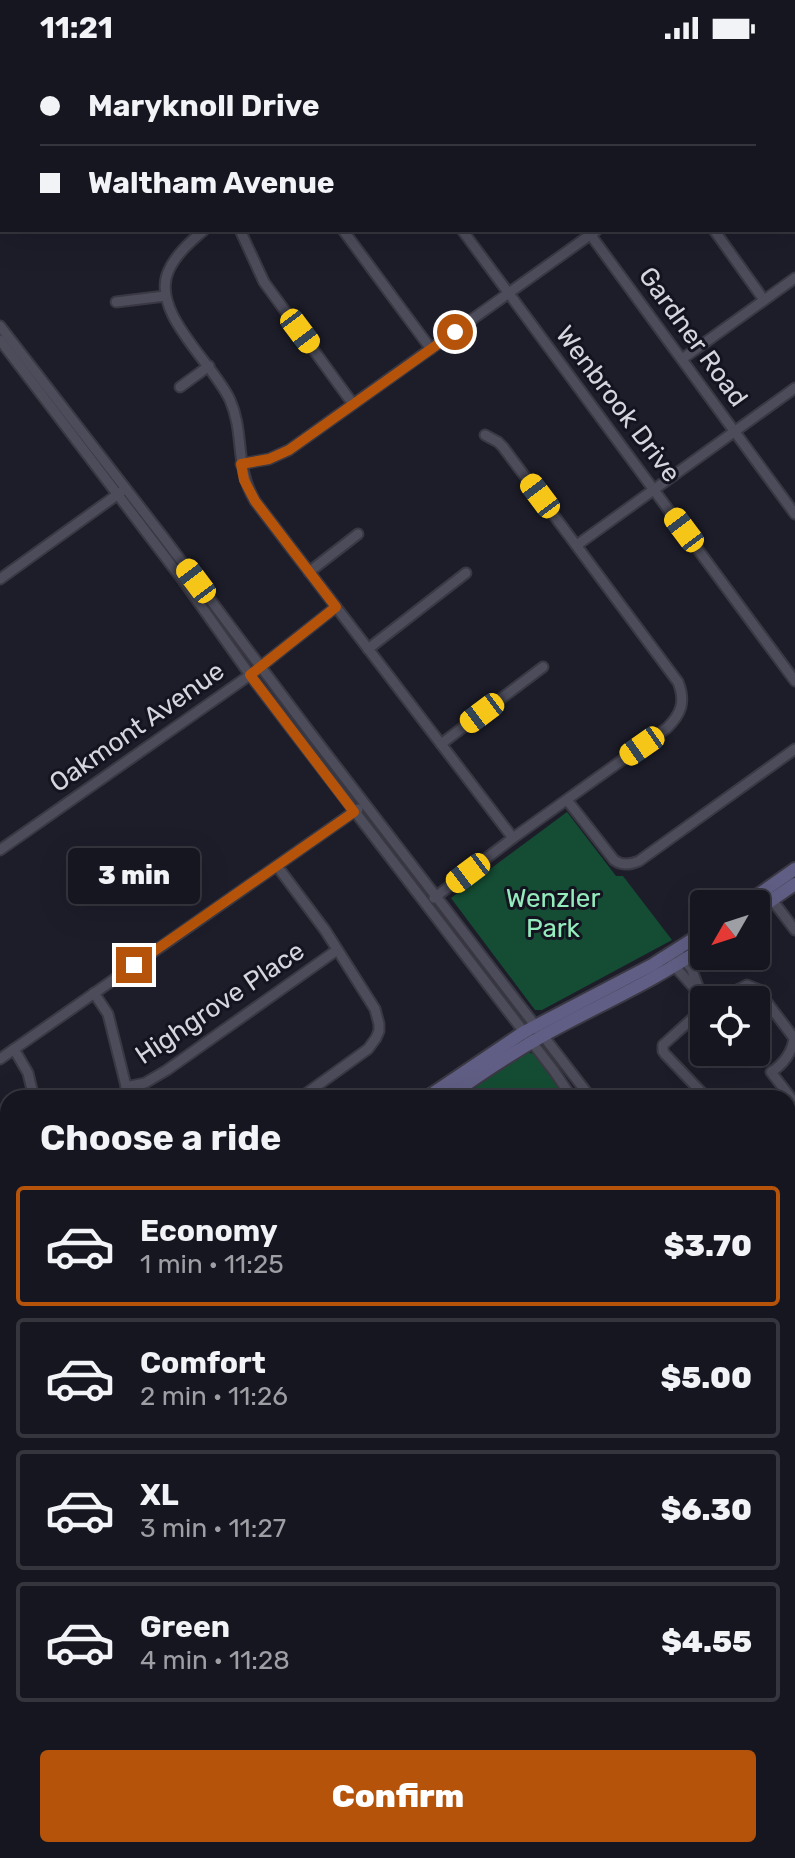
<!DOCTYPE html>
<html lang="en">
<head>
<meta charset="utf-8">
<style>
  :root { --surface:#161620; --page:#23232d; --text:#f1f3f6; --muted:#9e9fa5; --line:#35353e; --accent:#b45309 }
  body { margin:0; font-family:Rubik,sans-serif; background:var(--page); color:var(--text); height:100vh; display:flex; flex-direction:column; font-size:30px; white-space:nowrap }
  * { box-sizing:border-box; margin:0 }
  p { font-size:26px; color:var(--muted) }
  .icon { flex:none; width:44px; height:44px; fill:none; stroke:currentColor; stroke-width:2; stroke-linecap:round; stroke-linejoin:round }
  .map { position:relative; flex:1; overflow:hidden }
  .panel { position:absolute; left:0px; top:1034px; width:796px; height:768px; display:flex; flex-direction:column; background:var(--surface); border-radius:24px 24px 0 0; box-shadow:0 8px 32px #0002,0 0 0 2px var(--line) }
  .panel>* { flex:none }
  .banner { position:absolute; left:0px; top:0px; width:796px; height:176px; box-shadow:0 8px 32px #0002,0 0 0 2px var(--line); display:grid; align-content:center; height:176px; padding:0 40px; background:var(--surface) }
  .needle { width:52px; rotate:231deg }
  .controls { position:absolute; left:690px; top:834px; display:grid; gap:16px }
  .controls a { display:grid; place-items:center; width:80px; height:80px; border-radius:8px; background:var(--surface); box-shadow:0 8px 32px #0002,0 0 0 2px var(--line); font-size:40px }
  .end { position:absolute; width:36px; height:36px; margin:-18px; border:10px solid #b45309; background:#fff; box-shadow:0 0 0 4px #fff }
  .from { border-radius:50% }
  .bubble { position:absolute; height:56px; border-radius:8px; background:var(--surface); box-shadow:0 8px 32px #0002,0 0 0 2px var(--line); font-size:26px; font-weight:800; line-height:56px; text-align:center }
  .car { position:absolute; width:24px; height:48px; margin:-24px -12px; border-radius:10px; box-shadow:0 0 6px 2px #0007; background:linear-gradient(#f5c518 24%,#345 0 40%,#f5c518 0 76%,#345 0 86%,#f5c518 0) }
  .banner b { display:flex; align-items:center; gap:28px; height:76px; font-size:30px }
  .banner b+b { border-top:2px solid var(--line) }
  .banner i { width:20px; height:20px; background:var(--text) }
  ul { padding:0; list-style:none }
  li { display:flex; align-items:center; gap:24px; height:120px; margin:0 16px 12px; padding:0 24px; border:4px solid var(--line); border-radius:8px }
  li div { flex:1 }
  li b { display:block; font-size:30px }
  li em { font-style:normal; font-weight:800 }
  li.current { border-color:var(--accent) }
  li>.icon { width:72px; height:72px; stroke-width:1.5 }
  h2 { padding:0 40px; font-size:36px; line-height:96px }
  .cta { display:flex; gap:16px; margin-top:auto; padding:16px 40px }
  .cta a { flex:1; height:92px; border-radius:8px; background:var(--accent); color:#fff; font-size:32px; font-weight:800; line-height:92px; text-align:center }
  .status { display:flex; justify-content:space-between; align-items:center; height:56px; padding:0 40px; background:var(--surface); direction:ltr }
  .status svg { height:22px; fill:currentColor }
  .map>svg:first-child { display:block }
</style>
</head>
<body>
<div class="status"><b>11:21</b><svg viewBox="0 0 49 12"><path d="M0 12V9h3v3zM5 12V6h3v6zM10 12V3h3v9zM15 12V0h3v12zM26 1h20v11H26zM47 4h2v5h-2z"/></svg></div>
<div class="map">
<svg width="795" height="1802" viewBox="0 0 795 1802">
  <rect width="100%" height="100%" fill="#1d1d2a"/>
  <g fill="#144d33">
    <path d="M567,756L616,820H623L672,884L542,954H535L451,842Z"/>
    <path d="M525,996C545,997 557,1026 567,1042H454Z"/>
    <path d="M788,1328L795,1337V1508L788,1499Z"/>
  </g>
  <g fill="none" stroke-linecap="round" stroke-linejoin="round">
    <g stroke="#393843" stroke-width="13">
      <g id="street">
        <path d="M462,0L463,2"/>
        <path d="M632,0L640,2"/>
        <path d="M150,2L151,0"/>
        <path d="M447,2L451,0"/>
        <path d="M677,2L681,0"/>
        <path d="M794,34L795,33"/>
        <path d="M794,112L795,113"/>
        <path d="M204,174C190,186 175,199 168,216C151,257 213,307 230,344C245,378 234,409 255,445L513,782"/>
        <path d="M240,174L264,226L353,348"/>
        <path d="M343,174L431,293"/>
        <path d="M462,174L795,625"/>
        <path d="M587,174L795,458"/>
        <path d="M714,174L764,244"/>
        <path d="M116,246L165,240"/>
        <path d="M0,270L164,482L312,679L591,1042"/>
        <path d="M0,284L182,523L250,619L554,1015L572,1042"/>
        <path d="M682,303L795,222"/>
        <path d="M180,331L209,310"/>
        <path d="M241,408L269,403L289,394L597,174"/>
        <path d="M577,489L795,332"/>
        <path d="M309,516L358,478"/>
        <path d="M0,523L121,436"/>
        <path d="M368,593L466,517"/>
        <path d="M441,688L543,611"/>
        <path d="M567,744L614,804C622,810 630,809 639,805L795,693"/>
        <path d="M0,794L250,619L336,551"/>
        <path d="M277,810L325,874L375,953L379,968V975L376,982L368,993L300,1042"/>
        <path d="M770,841L795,874"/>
        <path d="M434,842L513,782L667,672C681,658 686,646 678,626L503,391L498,386L485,379"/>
        <path d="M680,899L691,912L701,938"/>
        <path d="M672,904L678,914L705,944"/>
        <path d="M94,937L108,958L129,1042"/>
        <path d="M717,944L747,929L757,933L794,982C793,995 783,1009 771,1016L795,1047"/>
        <path d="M704,952L663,989V995L665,998L707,1042"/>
        <path d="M14,993L28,1017L34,1042"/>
        <path d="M0,1003L358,753"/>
        <path d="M126,1031L145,1027L167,1014L337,894"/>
        <path d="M0,1133L8,1131"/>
        <path d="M788,1148L795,1155"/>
        <path d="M0,1231L8,1229"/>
        <path d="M788,1275L795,1270"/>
        <path d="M788,1321L795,1330"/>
        <path d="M0,1436L8,1446"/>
        <path d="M788,1506L795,1515"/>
        <path d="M0,1591L8,1601"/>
        <path d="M0,1644L8,1638"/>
        <path d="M277,1794L280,1802"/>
        <path d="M398,1794L404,1802"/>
        <path d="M525,1794L531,1802"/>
        <path d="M772,1794L778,1802"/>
      </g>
    </g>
    <g stroke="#393843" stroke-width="16">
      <g id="secondary">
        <path d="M273,2L276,0"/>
        <path d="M0,148L2,149"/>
        <path d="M745,848L795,813"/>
        <path d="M756,855L795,828"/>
        <path d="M426,1042L524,976L652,909L704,876"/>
        <path d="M447,1042C479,1019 512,997 546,978C599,949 654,925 704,891"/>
        <path d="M0,1338L8,1336"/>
        <path d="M0,1353L8,1351"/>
      </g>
    </g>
    <g stroke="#393843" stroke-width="18">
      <path id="primary" d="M0,1782L8,1793"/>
    </g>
    <use href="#street" stroke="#4c4c5b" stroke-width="9"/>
    <use href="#secondary" stroke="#605e84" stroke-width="12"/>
    <use href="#primary" stroke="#7471ac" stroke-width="14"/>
  </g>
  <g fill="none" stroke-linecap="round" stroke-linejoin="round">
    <path stroke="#b45309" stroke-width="10" d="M134,909L354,756L250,619L336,551L255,445L244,424L241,408L269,403L289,394L455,276"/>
  </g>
  <g text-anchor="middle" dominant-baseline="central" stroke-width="6" stroke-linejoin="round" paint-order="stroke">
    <g font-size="26" fill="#d5d5de" stroke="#141420">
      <text transform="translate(693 281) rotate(54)">Gardner Road</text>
      <text transform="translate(618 348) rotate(53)">Wenbrook Drive</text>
      <text transform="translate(137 671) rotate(-35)">Oakmont Avenue</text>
      <text transform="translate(220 947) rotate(-34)">Highgrove Place</text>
    </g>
    <g font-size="26" fill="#94ecbd" stroke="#141420">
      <text x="553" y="842">Wenzler<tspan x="553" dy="30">Park</tspan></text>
    </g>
  </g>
</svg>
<div class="controls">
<a><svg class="needle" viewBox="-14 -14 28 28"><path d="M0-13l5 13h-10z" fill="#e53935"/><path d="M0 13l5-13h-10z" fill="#9e9fa5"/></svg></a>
<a><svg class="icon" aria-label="locate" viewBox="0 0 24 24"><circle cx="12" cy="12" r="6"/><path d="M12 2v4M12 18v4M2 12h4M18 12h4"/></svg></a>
</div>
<i class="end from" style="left:455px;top:276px"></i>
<i class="end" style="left:134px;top:909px"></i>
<div class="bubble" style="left:68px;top:792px;width:132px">3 min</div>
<i class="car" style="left:300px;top:275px;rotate:143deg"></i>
<i class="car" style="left:540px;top:440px;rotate:323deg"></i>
<i class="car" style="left:684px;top:474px;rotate:323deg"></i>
<i class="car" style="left:196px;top:525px;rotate:323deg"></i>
<i class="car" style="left:482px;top:657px;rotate:233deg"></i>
<i class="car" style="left:642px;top:690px;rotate:235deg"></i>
<i class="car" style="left:468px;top:817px;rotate:233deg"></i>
<div class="banner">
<b><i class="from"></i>Maryknoll Drive</b>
<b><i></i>Waltham Avenue</b>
</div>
<section class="panel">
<h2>Choose a ride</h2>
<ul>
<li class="current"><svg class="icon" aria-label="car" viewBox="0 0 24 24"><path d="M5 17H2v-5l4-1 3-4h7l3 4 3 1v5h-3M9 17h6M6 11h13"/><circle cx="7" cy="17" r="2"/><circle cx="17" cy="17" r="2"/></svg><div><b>Economy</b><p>1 min · 11:25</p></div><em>$3.70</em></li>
<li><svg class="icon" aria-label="car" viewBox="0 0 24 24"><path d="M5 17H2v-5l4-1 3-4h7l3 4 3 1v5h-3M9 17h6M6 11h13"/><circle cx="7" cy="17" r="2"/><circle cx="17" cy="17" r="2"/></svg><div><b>Comfort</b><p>2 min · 11:26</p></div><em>$5.00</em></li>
<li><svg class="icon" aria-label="car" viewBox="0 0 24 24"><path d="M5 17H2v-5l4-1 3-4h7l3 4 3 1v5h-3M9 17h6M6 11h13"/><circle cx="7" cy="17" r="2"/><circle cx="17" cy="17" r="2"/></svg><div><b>XL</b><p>3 min · 11:27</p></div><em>$6.30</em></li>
<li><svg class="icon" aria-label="car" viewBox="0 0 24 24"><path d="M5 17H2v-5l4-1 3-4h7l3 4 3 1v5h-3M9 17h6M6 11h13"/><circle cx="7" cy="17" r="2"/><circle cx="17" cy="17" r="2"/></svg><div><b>Green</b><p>4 min · 11:28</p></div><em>$4.55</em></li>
</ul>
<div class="cta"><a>Confirm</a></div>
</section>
</div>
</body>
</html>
